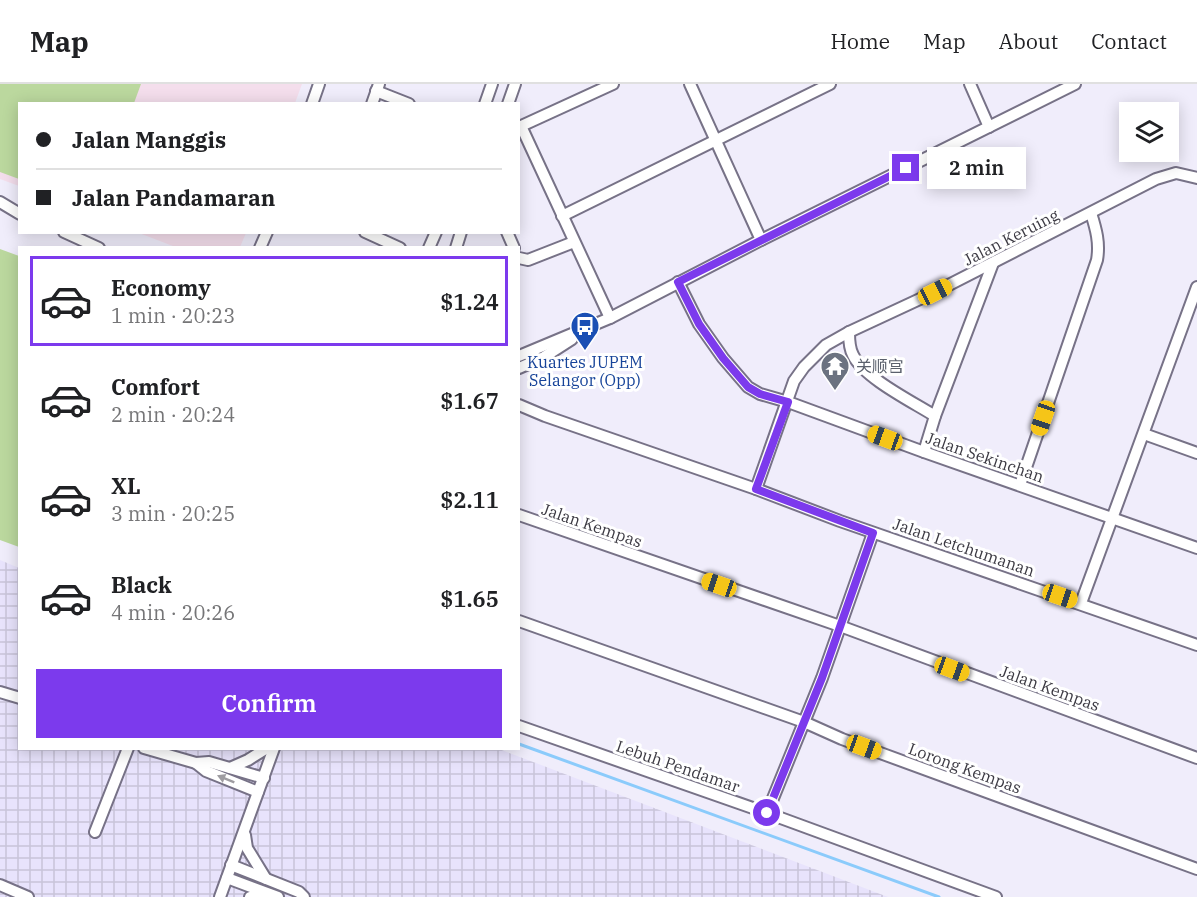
<!DOCTYPE html>
<html lang="en">
<head>
<meta charset="utf-8">
<style>
  :root { --surface:#fff; --page:#f6f6f6; --text:#202124; --muted:#757577; --line:#e0e0e0; --accent:#7c3aed }
  body { margin:0; font-family:"IBM Plex Serif","Noto Sans SC",serif; background:var(--page); color:var(--text); height:100vh; display:flex; flex-direction:column; font-size:22px; white-space:nowrap }
  * { box-sizing:border-box; margin:0 }
  p { font-size:20px; color:var(--muted) }
  .icon { flex:none; width:33px; height:33px; fill:none; stroke:currentColor; stroke-width:2; stroke-linecap:round; stroke-linejoin:round }
  .map { position:relative; flex:1; overflow:hidden }
  .details { position:absolute; left:18px; top:162px; width:502px; height:504px; display:flex; flex-direction:column; background:var(--surface); border-radius:0px; box-shadow:0 3px 15px #0003 }
  .details>* { flex:none }
  .guide { position:absolute; left:18px; top:18px; width:502px; height:132px; border-radius:0px; box-shadow:0 3px 15px #0003; display:grid; align-content:center; height:132px; padding:0 18px; background:var(--surface) }
  .fabs { position:absolute; left:1119px; top:18px; display:grid; gap:12px }
  .fabs a { display:grid; place-items:center; width:60px; height:60px; border-radius:0px; background:var(--surface); box-shadow:0 3px 15px #0003; font-size:30px }
  .end { position:absolute; width:27px; height:27px; margin:-14px; border:8px solid #7c3aed; background:#fff; box-shadow:0 0 0 3px #fff }
  .from { border-radius:50% }
  .bubble { position:absolute; height:42px; border-radius:0px; background:var(--surface); box-shadow:0 3px 15px #0003; font-size:20px; font-weight:600; line-height:42px; text-align:center }
  .car { position:absolute; width:18px; height:36px; margin:-18px -9px; border-radius:8px; box-shadow:0 0 4px 2px #0007; background:linear-gradient(#f5c518 24%,#345 0 40%,#f5c518 0 76%,#345 0 86%,#f5c518 0) }
  .guide b { display:flex; align-items:center; gap:21px; height:57px; font-size:22px }
  .guide b+b { border-top:2px solid var(--line) }
  .guide i { width:15px; height:15px; background:var(--text) }
  ul { padding:10px 0 0; list-style:none }
  li { display:flex; align-items:center; gap:18px; height:90px; margin:0 12px 9px; padding:0 6px; border:3px solid transparent; border-radius:0px }
  li div { flex:1 }
  li b { display:block; font-size:22px }
  li em { font-style:normal; font-weight:600 }
  li.current { border-color:var(--accent) }
  li>.icon { width:54px; height:54px; stroke-width:1.5 }
  .action { display:flex; gap:12px; margin-top:auto; padding:12px 18px }
  .action a { flex:1; height:69px; border-radius:0px; background:var(--accent); color:#fff; font-size:24px; font-weight:600; line-height:69px; text-align:center }
  header { display:flex; align-items:center; gap:36px; box-sizing:border-box; height:84px; padding:0 30px; background:var(--surface); border-bottom:2px solid var(--line) }
  header strong { font-size:28px }
  nav { display:flex; gap:33px; margin-inline-start:auto; font-size:21px }
  .map>svg:first-child { display:block }
</style>
</head>
<body>
<header>
<strong>Map</strong>
<nav><a>Home</a><a>Map</a><a>About</a><a>Contact</a></nav>
</header>
<div class="map">
<svg width="1197" height="813" viewBox="0 0 1197 813">
  <defs>
    <pattern id="industrial-grid" width="8" height="8" patternUnits="userSpaceOnUse" patternTransform="scale(1.5)"><rect width="8" height="8" fill="#e8e3fc"/><path d="M0 4h8M4 0v8" fill="none" stroke="#c8c4d9"/></pattern>
  </defs>
  <rect width="100%" height="100%" fill="#f0edfb"/>
  <path fill="url(#industrial-grid)" d="M0,476L19,484L20,664L499,665L888,813H0Z"/>
  <g fill="#f4deec">
    <path d="M0,0H302L295,19L20,20L19,102L0,95Z"/>
    <path d="M139,149L246,148V149L240,163L178,164Z"/>
  </g>
  <g fill="#bbd89e">
    <path d="M0,0H141L134,19L20,20L19,95L0,88Z"/>
    <path d="M0,165L19,172V463L0,456Z"/>
  </g>
  <g fill="none" stroke-linecap="round" stroke-linejoin="round">
    <path stroke="#8bcbfb" stroke-width="3" d="M519,660L939,813"/>
    <g stroke="#777287" stroke-width="14">
      <g id="minor">
        <path d="M690,0L761,156"/>
        <path d="M970,0L989,43"/>
        <path d="M376,7L409,20"/>
        <path d="M312,20L319,0"/>
        <path d="M372,20L379,0"/>
        <path d="M485,20L492,0"/>
        <path d="M508,20L515,0"/>
        <path d="M521,42L610,234"/>
        <path d="M519,43L613,0"/>
        <path d="M0,118L20,130"/>
        <path d="M562,132L830,0"/>
        <path d="M64,148L99,164"/>
        <path d="M365,148L400,164"/>
        <path d="M507,148L514,164"/>
        <path d="M260,164L267,148"/>
        <path d="M429,164L436,148"/>
        <path d="M456,164L461,148"/>
        <path d="M519,174L528,176L574,158"/>
        <path d="M678,198L699,240L723,274L748,303L760,310L788,318L924,368L1197,464"/>
        <path d="M849,248C849,255 849,264 853,271C864,294 913,318 935,332"/>
        <path d="M519,272L610,234L761,156L1075,0"/>
        <path d="M519,284L544,273L572,255"/>
        <path d="M519,321L545,332L756,405L840,437L1197,561"/>
        <path d="M1144,350L1197,369"/>
        <path d="M924,368L935,332L993,179"/>
        <path d="M1020,401L1097,176C1100,159 1096,145 1091,129"/>
        <path d="M756,405L794,297L804,283L826,261L849,248L935,208L1156,95L1176,89L1197,94"/>
        <path d="M519,431L840,542L1197,674"/>
        <path d="M1081,519L1197,203"/>
        <path d="M519,537L804,638L842,655L1197,785"/>
        <path d="M0,608L20,614"/>
        <path d="M519,642L767,729L996,813"/>
        <path d="M144,664L196,679L209,678L264,694"/>
        <path d="M196,679L206,687L258,708"/>
        <path d="M230,684L248,676L267,664"/>
        <path d="M767,729L822,594L873,449"/>
        <path d="M95,748L128,664"/>
        <path d="M245,751L247,764L266,795"/>
        <path d="M231,781L299,808L304,813"/>
        <path d="M227,794L278,813"/>
        <path d="M0,801L28,813"/>
        <path d="M220,813L274,664"/>
        <path d="M250,813L265,809"/>
      </g>
    </g>
    <use href="#minor" stroke="#fff" stroke-width="10"/>
  </g>
  <defs><path id="oneway-solid" d="M-6-.8H1V-3.2L6.5 0L1 3.2V.8H-6Z" transform="scale(1.5)"/></defs>
  <use fill="#9e9ca1" href="#oneway-solid" transform="translate(226 695) rotate(-158)"/>
  <g fill="none" stroke-linecap="round" stroke-linejoin="round">
    <path stroke="#7c3aed" stroke-width="8" d="M767,729L822,594L873,449L756,405L788,318L760,310L748,303L723,274L699,240L678,198L906,84"/>
  </g>
  <defs>
    <g id="bus-pin" transform="scale(1.5)"><path d="M0 17L-7.5 6A9.5 9.5 0 1 1 7.5 6Z" fill="#1a4fb4" stroke="#fff"/><path d="M-5-6H5V4H4V6H2V4H-2V6H-4V4H-5ZM-3.5-4V0h7V-4ZM-3.5 1.2v1.5H-2V1.2ZM2 1.2v1.5H3.5V1.2Z" fill="#fff"/></g>
    <g id="temple-pin" transform="scale(1.5)"><path d="M0 17L-7.5 6A9.5 9.5 0 1 1 7.5 6Z" fill="#6b7280" stroke="#fff"/><path d="M0-6L5-2H3V0L6.5 2.5H4V6H1.5V3h-3V6H-4V2.5H-6.5L-3 0V-2H-5Z" fill="#fff"/></g>
  </defs>
  <g fill-rule="evenodd">
    <use href="#bus-pin" x="585" y="242"/>
    <use href="#temple-pin" x="835" y="282"/>
  </g>
  <g text-anchor="middle" dominant-baseline="central" stroke-width="6" stroke-linejoin="round" paint-order="stroke">
    <g font-size="16" fill="#3c3a43" stroke="#fff">
      <text transform="translate(1011 153) rotate(-27)">Jalan Keruing</text>
      <text transform="translate(985 373) rotate(19)">Jalan Sekinchan</text>
      <text transform="translate(592 441) rotate(19)">Jalan Kempas</text>
      <text transform="translate(964 463) rotate(19)">Jalan Letchumanan</text>
      <text transform="translate(1050 604) rotate(20)">Jalan Kempas</text>
      <text transform="translate(678 682) rotate(19)">Lebuh Pendamar</text>
      <text transform="translate(965 684) rotate(20)">Lorong Kempas</text>
    </g>
    <g font-size="16" fill="#164399" stroke="#fff">
      <text x="585" y="278">Kuartes JUPEM<tspan x="585" dy="18">Selangor (Opp)</tspan></text>
    </g>
    <g font-size="16" fill="#5b616d" stroke="#fff" text-anchor="start">
      <text x="856" y="282">关顺宫</text>
    </g>
  </g>
</svg>
<div class="fabs">
<a><svg class="icon" aria-label="layers" viewBox="0 0 24 24"><path d="M12 4l9 5-9 5-9-5zM3 14l9 5 9-5"/></svg></a>
</div>
<i class="end from" style="left:767px;top:729px"></i>
<i class="end" style="left:906px;top:84px"></i>
<div class="bubble" style="left:927px;top:63px;width:99px">2 min</div>
<i class="car" style="left:935px;top:208px;rotate:63deg"></i>
<i class="car" style="left:1043px;top:334px;rotate:199deg"></i>
<i class="car" style="left:885px;top:354px;rotate:290deg"></i>
<i class="car" style="left:719px;top:501px;rotate:289deg"></i>
<i class="car" style="left:1060px;top:512px;rotate:109deg"></i>
<i class="car" style="left:952px;top:585px;rotate:110deg"></i>
<i class="car" style="left:864px;top:663px;rotate:110deg"></i>
<div class="guide">
<b><i class="from"></i>Jalan Manggis</b>
<b><i></i>Jalan Pandamaran</b>
</div>
<section class="details">
<ul>
<li class="current"><svg class="icon" aria-label="car" viewBox="0 0 24 24"><path d="M5 17H2v-5l4-1 3-4h7l3 4 3 1v5h-3M9 17h6M6 11h13"/><circle cx="7" cy="17" r="2"/><circle cx="17" cy="17" r="2"/></svg><div><b>Economy</b><p>1 min · 20:23</p></div><em>$1.24</em></li>
<li><svg class="icon" aria-label="car" viewBox="0 0 24 24"><path d="M5 17H2v-5l4-1 3-4h7l3 4 3 1v5h-3M9 17h6M6 11h13"/><circle cx="7" cy="17" r="2"/><circle cx="17" cy="17" r="2"/></svg><div><b>Comfort</b><p>2 min · 20:24</p></div><em>$1.67</em></li>
<li><svg class="icon" aria-label="car" viewBox="0 0 24 24"><path d="M5 17H2v-5l4-1 3-4h7l3 4 3 1v5h-3M9 17h6M6 11h13"/><circle cx="7" cy="17" r="2"/><circle cx="17" cy="17" r="2"/></svg><div><b>XL</b><p>3 min · 20:25</p></div><em>$2.11</em></li>
<li><svg class="icon" aria-label="car" viewBox="0 0 24 24"><path d="M5 17H2v-5l4-1 3-4h7l3 4 3 1v5h-3M9 17h6M6 11h13"/><circle cx="7" cy="17" r="2"/><circle cx="17" cy="17" r="2"/></svg><div><b>Black</b><p>4 min · 20:26</p></div><em>$1.65</em></li>
</ul>
<div class="action"><a>Confirm</a></div>
</section>
</div>
</body>
</html>
